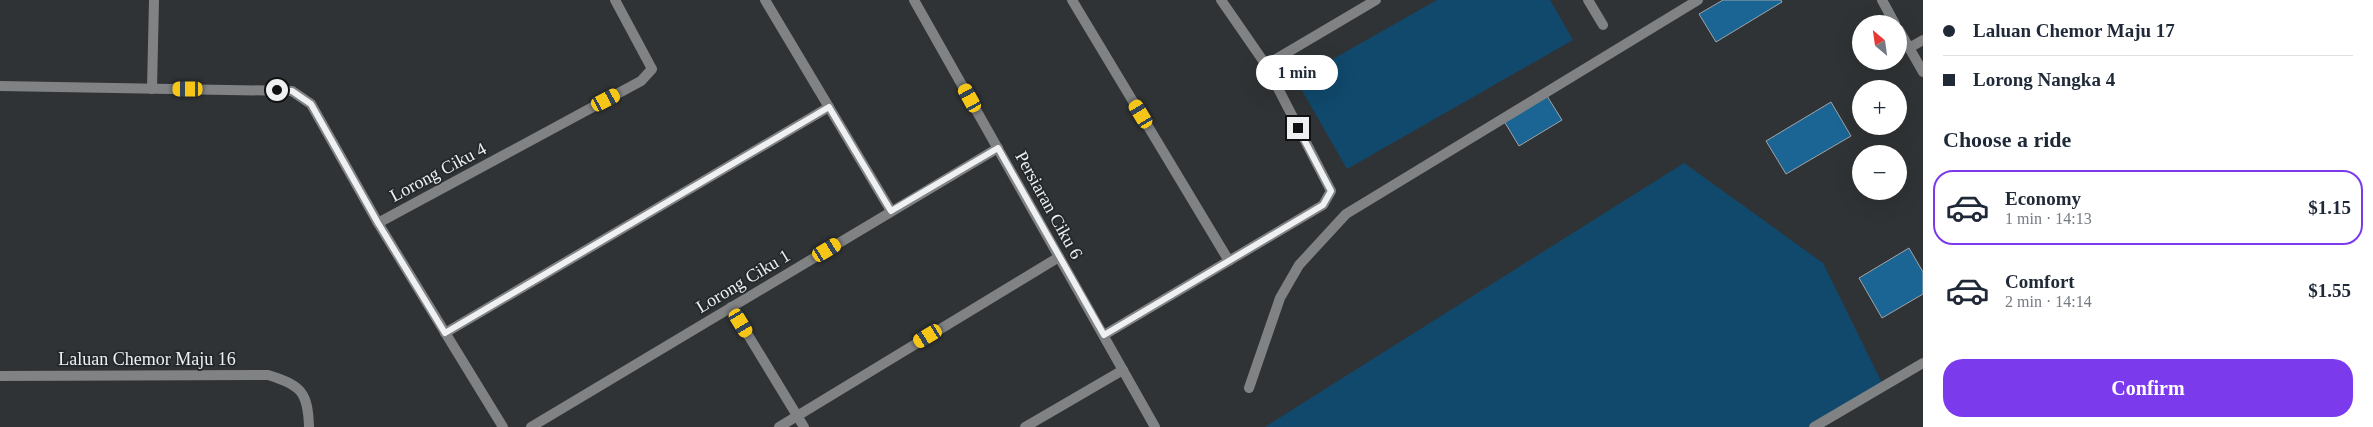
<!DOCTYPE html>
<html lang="en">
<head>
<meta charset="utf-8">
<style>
  :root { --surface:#fff; --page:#f2f2f3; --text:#1f2937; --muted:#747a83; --line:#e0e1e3; --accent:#7c3aed }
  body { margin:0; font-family:Georgia,serif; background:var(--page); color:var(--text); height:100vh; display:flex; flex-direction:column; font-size:19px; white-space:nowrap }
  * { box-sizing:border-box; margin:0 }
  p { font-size:16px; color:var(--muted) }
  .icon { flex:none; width:28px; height:28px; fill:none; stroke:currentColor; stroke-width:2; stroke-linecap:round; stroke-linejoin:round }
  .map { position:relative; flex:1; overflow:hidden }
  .drawer { display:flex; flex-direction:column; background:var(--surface); width:450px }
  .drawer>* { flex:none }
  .top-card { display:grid; align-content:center; height:110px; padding:0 20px; background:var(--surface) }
  .needle { width:32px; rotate:331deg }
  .tools { position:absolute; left:1852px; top:15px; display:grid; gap:10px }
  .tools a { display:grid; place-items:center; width:55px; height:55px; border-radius:50%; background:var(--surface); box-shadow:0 5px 20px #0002; font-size:25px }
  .end { position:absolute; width:22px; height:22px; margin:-11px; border:6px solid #eef0f2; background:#111; box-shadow:0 0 0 2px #111 }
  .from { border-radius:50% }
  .bubble { position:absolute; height:35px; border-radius:18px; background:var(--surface); box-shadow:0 5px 20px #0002; font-size:16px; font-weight:700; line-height:35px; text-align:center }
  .car { position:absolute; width:15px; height:30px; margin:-15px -8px; border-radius:6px; box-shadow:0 0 4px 1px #0007; background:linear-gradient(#f5c518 24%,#345 0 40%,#f5c518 0 76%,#345 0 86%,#f5c518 0) }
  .top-card b { display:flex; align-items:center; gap:18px; height:48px; font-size:19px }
  .top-card b+b { border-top:1px solid var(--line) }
  .top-card i { width:12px; height:12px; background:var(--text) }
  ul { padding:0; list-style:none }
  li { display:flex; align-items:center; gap:15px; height:75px; margin:0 10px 8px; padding:0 10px; border:2px solid transparent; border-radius:20px }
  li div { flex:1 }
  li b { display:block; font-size:19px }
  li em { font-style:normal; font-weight:700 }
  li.current { border-color:var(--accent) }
  li>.icon { width:45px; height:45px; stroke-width:1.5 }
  h2 { padding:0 20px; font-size:22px; line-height:60px }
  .action { display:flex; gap:10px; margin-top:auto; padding:10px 20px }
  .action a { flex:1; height:58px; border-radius:20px; background:var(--accent); color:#fff; font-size:20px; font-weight:700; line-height:58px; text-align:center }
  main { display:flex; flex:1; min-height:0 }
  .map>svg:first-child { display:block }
</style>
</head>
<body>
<main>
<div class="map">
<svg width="1923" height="427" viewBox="0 0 1923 427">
  <rect width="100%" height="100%" fill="#303335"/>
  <g fill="#10496c">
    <path d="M1437,0H1550L1573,40L1347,169L1296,80Z"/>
    <path d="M1684,163L1823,263L1882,383L1808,427H1265Z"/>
  </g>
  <g fill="#1a6593" stroke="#a0a4a7">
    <path d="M1723,0H1781L1782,2L1716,42L1699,14Z"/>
    <path d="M1547,96L1562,120L1519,146L1504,121Z"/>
    <path d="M1831,102L1851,136L1786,174L1766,141Z"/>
    <path d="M1909,248L1923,272V294L1882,318L1859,278Z"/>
  </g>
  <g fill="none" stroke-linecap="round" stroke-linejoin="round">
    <g stroke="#818284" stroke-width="10">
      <path d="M765,0L891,211"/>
      <path d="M1072,0L1229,261"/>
      <path d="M1909,48L1923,40"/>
      <path d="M731,307L804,427"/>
      <path d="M445,333L829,107"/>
      <path d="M779,427L1059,257"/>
    </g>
    <g stroke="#818284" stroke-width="10">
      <path d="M914,0L1155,427"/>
      <path d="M1588,0L1603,25"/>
      <path d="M1882,0L1895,24"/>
      <path d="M1899,30L1923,72"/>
      <path d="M1266,65L1376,0"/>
      <path d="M0,86L292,91L311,104L378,223L503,427"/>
      <path d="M152,89L154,0"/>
      <path d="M378,223L641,81L652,69L615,0"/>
      <path d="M1104,335L1323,205L1331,191L1266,65L1221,0"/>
      <path d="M0,376L268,375C301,385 308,392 309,427"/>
      <path d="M1249,388L1280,298L1299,265L1346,214L1698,0"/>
      <path d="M531,427L998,148"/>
      <path d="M1025,427L1123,370"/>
      <path d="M1814,427L1923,363"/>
    </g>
  </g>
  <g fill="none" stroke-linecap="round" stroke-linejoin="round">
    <path stroke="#eef0f2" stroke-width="6" d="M277,90L292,91L311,104L378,223L445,333L829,107L891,211L998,148L1104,335L1323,205L1331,191L1298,128"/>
  </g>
  <g text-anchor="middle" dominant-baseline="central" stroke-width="4" stroke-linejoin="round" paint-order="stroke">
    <g font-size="18" fill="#eef0f2" stroke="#26292b">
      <text transform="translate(438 172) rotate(-28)">Lorong Ciku 4</text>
      <text transform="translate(1049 205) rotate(61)">Persiaran Ciku 6</text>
      <text transform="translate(743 281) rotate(-31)">Lorong Ciku 1</text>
      <text x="147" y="359">Laluan Chemor Maju 16</text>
    </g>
  </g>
</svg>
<div class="tools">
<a><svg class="needle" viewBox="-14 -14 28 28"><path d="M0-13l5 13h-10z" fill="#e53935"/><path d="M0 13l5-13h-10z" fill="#747a83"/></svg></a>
<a>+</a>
<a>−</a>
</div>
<i class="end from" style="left:277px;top:90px"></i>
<i class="end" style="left:1298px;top:128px"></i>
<div class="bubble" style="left:1256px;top:55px;width:82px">1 min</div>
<i class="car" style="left:188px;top:89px;rotate:270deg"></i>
<i class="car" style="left:970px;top:98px;rotate:331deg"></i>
<i class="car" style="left:606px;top:100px;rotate:62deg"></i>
<i class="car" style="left:1141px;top:114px;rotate:329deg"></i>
<i class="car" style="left:827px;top:250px;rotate:59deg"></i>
<i class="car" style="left:741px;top:323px;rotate:149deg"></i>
<i class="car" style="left:928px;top:336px;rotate:239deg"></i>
</div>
<section class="drawer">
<div class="top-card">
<b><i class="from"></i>Laluan Chemor Maju 17</b>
<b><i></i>Lorong Nangka 4</b>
</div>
<h2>Choose a ride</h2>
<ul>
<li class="current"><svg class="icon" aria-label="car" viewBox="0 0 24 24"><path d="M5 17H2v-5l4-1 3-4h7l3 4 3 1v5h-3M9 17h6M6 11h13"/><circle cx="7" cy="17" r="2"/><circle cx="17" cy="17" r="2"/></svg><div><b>Economy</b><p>1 min · 14:13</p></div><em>$1.15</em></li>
<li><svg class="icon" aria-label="car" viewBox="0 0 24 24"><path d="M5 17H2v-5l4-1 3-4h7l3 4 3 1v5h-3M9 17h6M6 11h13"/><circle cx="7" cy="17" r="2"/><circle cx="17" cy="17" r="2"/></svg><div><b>Comfort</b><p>2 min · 14:14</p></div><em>$1.55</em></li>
</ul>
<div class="action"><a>Confirm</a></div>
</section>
</main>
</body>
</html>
